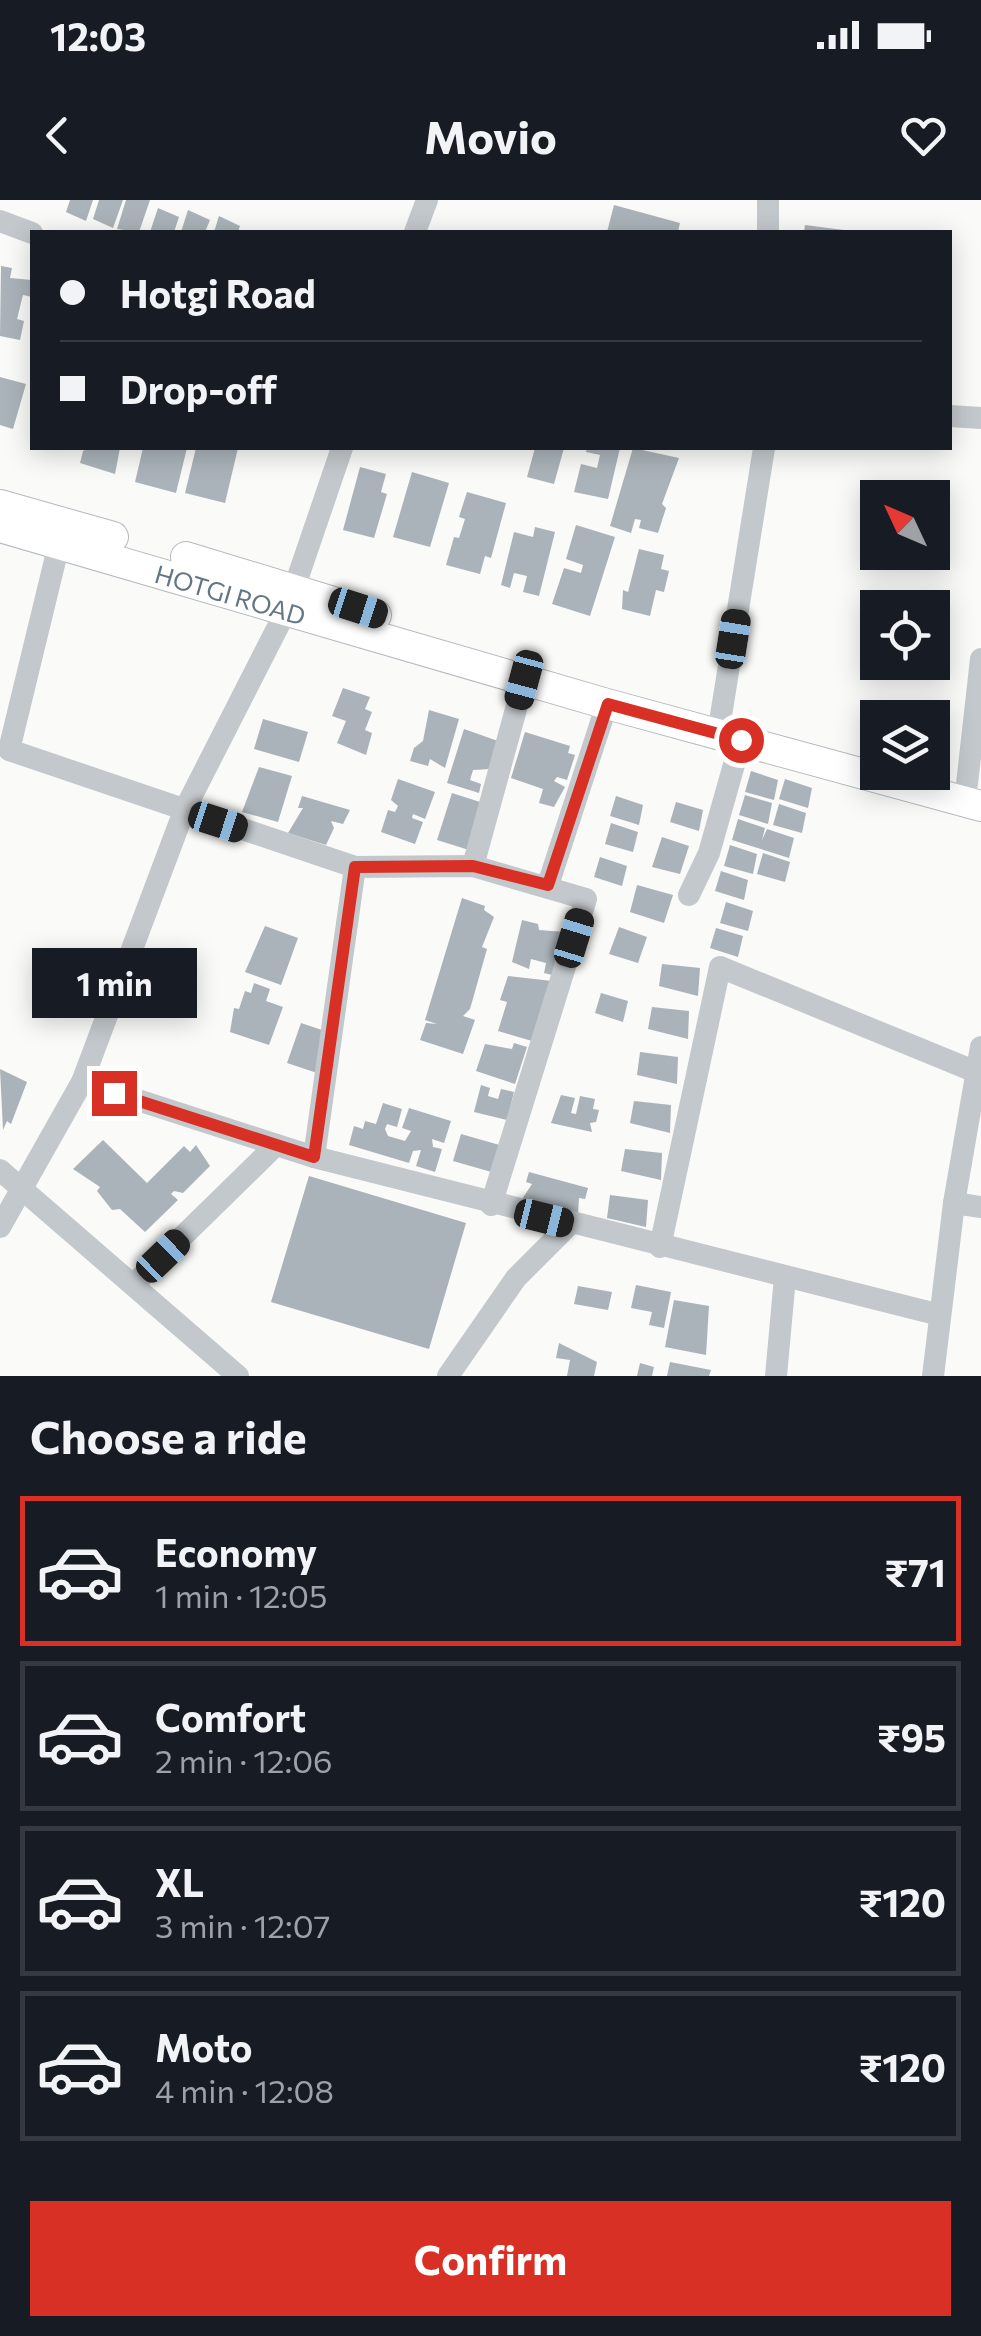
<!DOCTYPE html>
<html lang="en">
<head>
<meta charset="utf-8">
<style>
  :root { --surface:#171b24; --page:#242831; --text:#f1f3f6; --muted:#9ea1a6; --line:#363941; --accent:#d93025 }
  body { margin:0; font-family:Commissioner,sans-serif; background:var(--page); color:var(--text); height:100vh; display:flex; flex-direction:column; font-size:38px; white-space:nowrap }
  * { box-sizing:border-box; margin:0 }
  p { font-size:32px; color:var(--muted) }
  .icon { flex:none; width:55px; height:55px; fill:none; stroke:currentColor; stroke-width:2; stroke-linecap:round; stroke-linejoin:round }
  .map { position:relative; height:1176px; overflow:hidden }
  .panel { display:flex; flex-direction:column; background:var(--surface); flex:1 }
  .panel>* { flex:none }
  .guide { position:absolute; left:30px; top:30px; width:922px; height:220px; border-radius:0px; box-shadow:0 5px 25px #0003; display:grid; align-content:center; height:220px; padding:0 30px; background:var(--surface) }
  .needle { width:65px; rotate:314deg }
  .fabs { position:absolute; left:860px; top:280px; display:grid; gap:20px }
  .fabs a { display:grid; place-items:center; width:90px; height:90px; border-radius:0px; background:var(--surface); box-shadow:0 5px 25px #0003; font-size:50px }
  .end { position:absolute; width:45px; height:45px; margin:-22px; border:12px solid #d93025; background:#fff; box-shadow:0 0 0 5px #fff }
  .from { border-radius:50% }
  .bubble { position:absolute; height:70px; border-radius:0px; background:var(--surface); box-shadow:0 5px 25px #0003; font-size:32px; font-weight:700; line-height:70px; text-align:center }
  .car { position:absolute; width:30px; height:60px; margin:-30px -15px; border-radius:12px; box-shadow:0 0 8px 2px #0007; background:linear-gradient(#222 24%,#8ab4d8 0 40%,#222 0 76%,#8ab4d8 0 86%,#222 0) }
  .guide b { display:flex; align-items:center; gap:35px; height:95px; font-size:38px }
  .guide b+b { border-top:2px solid var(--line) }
  .guide i { width:25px; height:25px; background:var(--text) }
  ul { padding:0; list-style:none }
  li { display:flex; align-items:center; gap:30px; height:150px; margin:0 20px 15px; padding:0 10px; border:5px solid var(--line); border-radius:0px }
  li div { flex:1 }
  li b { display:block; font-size:38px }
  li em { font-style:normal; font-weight:700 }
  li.on { border-color:var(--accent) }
  li>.icon { width:90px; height:90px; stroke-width:1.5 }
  h2 { padding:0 30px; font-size:45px; line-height:120px }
  .primary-button { display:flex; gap:20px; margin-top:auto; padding:20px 30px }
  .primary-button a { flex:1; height:115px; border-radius:0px; background:var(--accent); color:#fff; font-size:40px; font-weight:700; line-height:115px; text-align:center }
  .status { display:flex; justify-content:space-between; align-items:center; height:70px; padding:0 50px; background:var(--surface); direction:ltr }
  .status svg { height:28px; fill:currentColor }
  header { display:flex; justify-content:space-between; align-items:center; height:130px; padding:0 30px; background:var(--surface); font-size:45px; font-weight:700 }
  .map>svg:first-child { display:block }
</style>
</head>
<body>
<div class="status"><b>12:03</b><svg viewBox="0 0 49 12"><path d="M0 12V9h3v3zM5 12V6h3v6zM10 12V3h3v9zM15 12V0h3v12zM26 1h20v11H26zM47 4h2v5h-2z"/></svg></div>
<header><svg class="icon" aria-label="back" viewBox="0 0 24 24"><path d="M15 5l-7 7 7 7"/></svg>Movio<svg class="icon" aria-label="heart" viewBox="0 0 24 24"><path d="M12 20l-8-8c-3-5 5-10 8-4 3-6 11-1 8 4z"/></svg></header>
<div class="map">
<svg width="981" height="1176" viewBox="0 0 981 1176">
  <rect width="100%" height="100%" fill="#fafaf8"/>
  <g fill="#aab3b9">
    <path d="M70,0H93L86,21L66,12Z"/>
    <path d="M99,0H123L113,28L93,19Z"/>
    <path d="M126,0H150L139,32L117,29Z"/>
    <path d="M614,5L680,23L678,32H607Z"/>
    <path d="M158,8L179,17L174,32H150Z"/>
    <path d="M188,10L210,20L205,32H181Z"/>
    <path d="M219,16L240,26L238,32H214Z"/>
    <path d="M805,25L844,30V32H804Z"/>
    <path d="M1,66L12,68L10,78L32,80V97L23,95L17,119L24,121L20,140L0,136Z"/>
    <path d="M0,177L26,184L13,229L0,225Z"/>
    <path d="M89,248H120L115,274L80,263L83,251Z"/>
    <path d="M143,248H187L176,293L135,282Z"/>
    <path d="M196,248H238L225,303L185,293Z"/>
    <path d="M535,248H564L554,284L527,277Z"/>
    <path d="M587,248H620L608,299L574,292L581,264L597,268L600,255L586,252Z"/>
    <path d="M633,248L679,258L662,304L666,308L658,333L639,328L641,320L635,319L631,333L610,326Z"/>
    <path d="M360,267L386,274L381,292L387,294L374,338L343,330Z"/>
    <path d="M412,272L449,283L430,347L393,337Z"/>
    <path d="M467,292L506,303L491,358L485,356L480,374L446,365L454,337L459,338L465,319L459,317Z"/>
    <path d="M576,325L615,337L590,416L552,404L564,368L581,373L583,365L566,359Z"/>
    <path d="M535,327L555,332L539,396L523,392L527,376L514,373L510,388L501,385L514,332L533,337Z"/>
    <path d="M639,349L664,355L661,369L669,371L664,392L656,390L650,416L622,409L623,390L628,392Z"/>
    <path d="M343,488L370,497L365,509L372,512L365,530L372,533L366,555L337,543L346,521L332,516Z"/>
    <path d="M429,510L459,519L445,568L430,559L428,566L410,561L414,548L423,541Z"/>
    <path d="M263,519L308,532L299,562L254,549Z"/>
    <path d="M464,529L498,541L490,569L473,570L470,580L481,584L479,593L447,583Z"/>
    <path d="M525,532L570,546L568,553L575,555L567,580L557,577L554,581L565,587L554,607L539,603L543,589L511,578Z"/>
    <path d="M259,567L292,576L278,622L242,612Z"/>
    <path d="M751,571L778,580L774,600L745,592Z"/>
    <path d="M398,579L435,592L425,619L413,614L412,618L423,622L415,644L381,632L388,610L395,612L398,606L391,600Z"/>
    <path d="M785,579L812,588L808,608L779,599Z"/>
    <path d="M452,593L483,603L469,650L437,640Z"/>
    <path d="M745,595L772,603L768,624L739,615Z"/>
    <path d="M302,596L350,610L343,624L331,621L334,628L326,645L288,633L303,608H298Z"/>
    <path d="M616,596L643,605L639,625L610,616Z"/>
    <path d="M676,602L703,610L699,631L670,622Z"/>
    <path d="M779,604L806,613L802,633L773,625Z"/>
    <path d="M738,619L765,628L762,640L767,629L794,638L789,658L732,640Z"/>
    <path d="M611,623L638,632L633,652L605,644Z"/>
    <path d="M662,637L689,646L680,674L652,667Z"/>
    <path d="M730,645L757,654L753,674L724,666Z"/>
    <path d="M763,653L790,662L785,682L757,674Z"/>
    <path d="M600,657L627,666L622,686L594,677Z"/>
    <path d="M721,671L748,680L744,700L715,691Z"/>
    <path d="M637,685L673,695L664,723L630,712Z"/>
    <path d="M462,698L485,706L484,710L494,717L482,747L487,749L470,809L463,816L475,820L463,854L420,840L426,823L437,824L425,820Z"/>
    <path d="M726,702L753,711L748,731L720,723Z"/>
    <path d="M522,720L538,724L539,730L565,732L556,776L544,773L546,763L531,759L529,769L512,762Z"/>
    <path d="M265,726L298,738L281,785L245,772Z"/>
    <path d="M619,727L647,737L638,763L609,754Z"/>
    <path d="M716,728L743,736L738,757L710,748Z"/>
    <path d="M662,764L700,768L698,796L659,786Z"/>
    <path d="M508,776L552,781L532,841L498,831L507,802L500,800Z"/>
    <path d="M254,783L270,789L266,801L283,807L269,845L230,832L234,808L239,809L245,791L251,793Z"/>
    <path d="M601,793L628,801L623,822L595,813Z"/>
    <path d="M652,807L689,811L688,839L648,829Z"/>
    <path d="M301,823L340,836L326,876L287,863Z"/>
    <path d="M514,843L527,847L515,884L476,871L485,844L512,849Z"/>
    <path d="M640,852L678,857L677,884L637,875Z"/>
    <path d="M0,869L27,882L11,924L7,921L3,930Z"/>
    <path d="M481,885L490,888L488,896L498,899L501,889L514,892L507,920L474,912Z"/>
    <path d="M561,895L575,898L571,913L576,914L580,896L595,899L593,909L599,910L596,922L590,923L592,932L551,923Z"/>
    <path d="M634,901L671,905L670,933L630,923Z"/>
    <path d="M383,903L402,909L397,927L387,924L385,929L388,936L405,941L411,931L402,928L409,908L451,921L444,943L432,939L433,947L442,949L435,972L416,966L421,950L413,951L409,963L349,945L354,926L363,929L365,921L376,924Z"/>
    <path d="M461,934L503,946L495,973L453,961Z"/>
    <path d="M103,940L147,983L184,946L190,952L196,945L210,966L183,993L174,991L171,994L178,1000L145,1032L120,1009L112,1010L97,991L100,987L73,969Z"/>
    <path d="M625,949L662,953L661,980L621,971Z"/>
    <path d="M529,972L588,988L585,999L579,998L578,1014L522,999L532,984L526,982Z"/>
    <path d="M309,976L466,1023L429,1149L271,1102Z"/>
    <path d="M610,995L648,1000L646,1027L607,1018Z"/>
    <path d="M636,1085L671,1092L664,1128L649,1125L652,1112L631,1108Z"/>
    <path d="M578,1086L612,1092L608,1110L574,1104Z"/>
    <path d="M674,1100L709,1106L706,1155L665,1147Z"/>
    <path d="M559,1143L597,1162L594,1176H567L570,1160L556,1158Z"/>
    <path d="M670,1162L711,1170L709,1176H667Z"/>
    <path d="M640,1163L654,1167L652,1176H637Z"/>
  </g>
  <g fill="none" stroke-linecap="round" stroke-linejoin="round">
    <g stroke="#b3babf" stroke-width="32">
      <g id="secondary">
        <path d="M0,305L113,337"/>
        <path id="s1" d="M0,327L607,504L981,606"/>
        <path d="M186,357L376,415"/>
      </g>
    </g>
    <g stroke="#c3c8cc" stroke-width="22">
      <path d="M0,21L32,33"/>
      <path d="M415,32L427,0"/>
      <path d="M768,32V0"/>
      <path d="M950,216L981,218"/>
      <path d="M59,344L9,550L355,667L473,666L586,699L491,1005"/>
      <path d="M718,534L764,248"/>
      <path d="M967,584L981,459"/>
      <path d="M473,666L524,480"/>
      <path d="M355,667L314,957L940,1115"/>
      <path d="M548,685L607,504"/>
      <path d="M689,695L709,653L741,540"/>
      <path d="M82,882L314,957"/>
      <path d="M0,970L238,1176"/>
      <path d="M954,1003L981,1007"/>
      <path d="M0,1027L82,882L184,611L287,409L342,248"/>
      <path d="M660,1047L720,767L981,874"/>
      <path d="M134,1084L276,945"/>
      <path d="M448,1176L516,1078L570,1024"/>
      <path d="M776,1176L785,1077"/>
      <path d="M933,1176L954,1003L981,847"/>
    </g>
    <use href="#secondary" stroke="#fff" stroke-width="30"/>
  </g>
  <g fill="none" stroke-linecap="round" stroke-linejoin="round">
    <path stroke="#d93025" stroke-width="12" d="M114,893L314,957L355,667L473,666L548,685L608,504L741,540"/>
  </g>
  <g text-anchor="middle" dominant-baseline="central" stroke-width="10" stroke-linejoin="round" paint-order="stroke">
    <g font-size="25" fill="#657683" stroke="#fff">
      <text stroke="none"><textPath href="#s1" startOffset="240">HOTGI ROAD</textPath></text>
    </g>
  </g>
</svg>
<div class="fabs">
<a><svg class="needle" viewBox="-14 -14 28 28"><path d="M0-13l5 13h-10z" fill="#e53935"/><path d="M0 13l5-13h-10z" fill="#9ea1a6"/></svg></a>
<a><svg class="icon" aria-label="locate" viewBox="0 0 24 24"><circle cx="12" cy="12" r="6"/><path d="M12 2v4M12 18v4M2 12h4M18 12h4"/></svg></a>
<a><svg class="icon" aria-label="layers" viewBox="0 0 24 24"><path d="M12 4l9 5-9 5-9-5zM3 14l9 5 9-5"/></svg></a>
</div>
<i class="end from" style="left:741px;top:540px"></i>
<i class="end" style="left:114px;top:893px"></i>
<div class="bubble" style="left:32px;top:748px;width:165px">1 min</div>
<i class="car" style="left:358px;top:408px;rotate:108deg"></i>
<i class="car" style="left:733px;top:439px;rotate:9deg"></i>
<i class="car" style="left:524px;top:480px;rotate:195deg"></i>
<i class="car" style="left:218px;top:622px;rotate:108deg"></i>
<i class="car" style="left:574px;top:738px;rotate:17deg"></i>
<i class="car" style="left:544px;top:1018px;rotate:104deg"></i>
<i class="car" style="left:163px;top:1056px;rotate:46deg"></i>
<div class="guide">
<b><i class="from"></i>Hotgi Road</b>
<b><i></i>Drop-off</b>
</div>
</div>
<section class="panel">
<h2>Choose a ride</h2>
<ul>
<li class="on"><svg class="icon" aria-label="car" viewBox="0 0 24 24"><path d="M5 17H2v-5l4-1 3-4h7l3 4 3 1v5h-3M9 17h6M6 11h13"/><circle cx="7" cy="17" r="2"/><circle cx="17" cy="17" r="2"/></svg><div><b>Economy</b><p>1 min · 12:05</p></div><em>₹71</em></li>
<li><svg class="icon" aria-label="car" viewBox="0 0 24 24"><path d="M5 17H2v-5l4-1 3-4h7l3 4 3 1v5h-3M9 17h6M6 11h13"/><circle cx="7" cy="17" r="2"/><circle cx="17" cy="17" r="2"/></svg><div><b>Comfort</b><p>2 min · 12:06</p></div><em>₹95</em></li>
<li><svg class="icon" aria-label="car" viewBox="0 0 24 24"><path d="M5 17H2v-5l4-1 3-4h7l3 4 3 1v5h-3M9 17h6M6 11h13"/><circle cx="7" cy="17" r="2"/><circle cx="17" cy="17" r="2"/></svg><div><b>XL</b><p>3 min · 12:07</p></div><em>₹120</em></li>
<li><svg class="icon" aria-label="car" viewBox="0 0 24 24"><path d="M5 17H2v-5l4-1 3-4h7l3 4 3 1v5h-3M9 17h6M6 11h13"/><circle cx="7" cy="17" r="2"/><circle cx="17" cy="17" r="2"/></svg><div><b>Moto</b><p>4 min · 12:08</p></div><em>₹120</em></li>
</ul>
<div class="primary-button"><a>Confirm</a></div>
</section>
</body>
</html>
